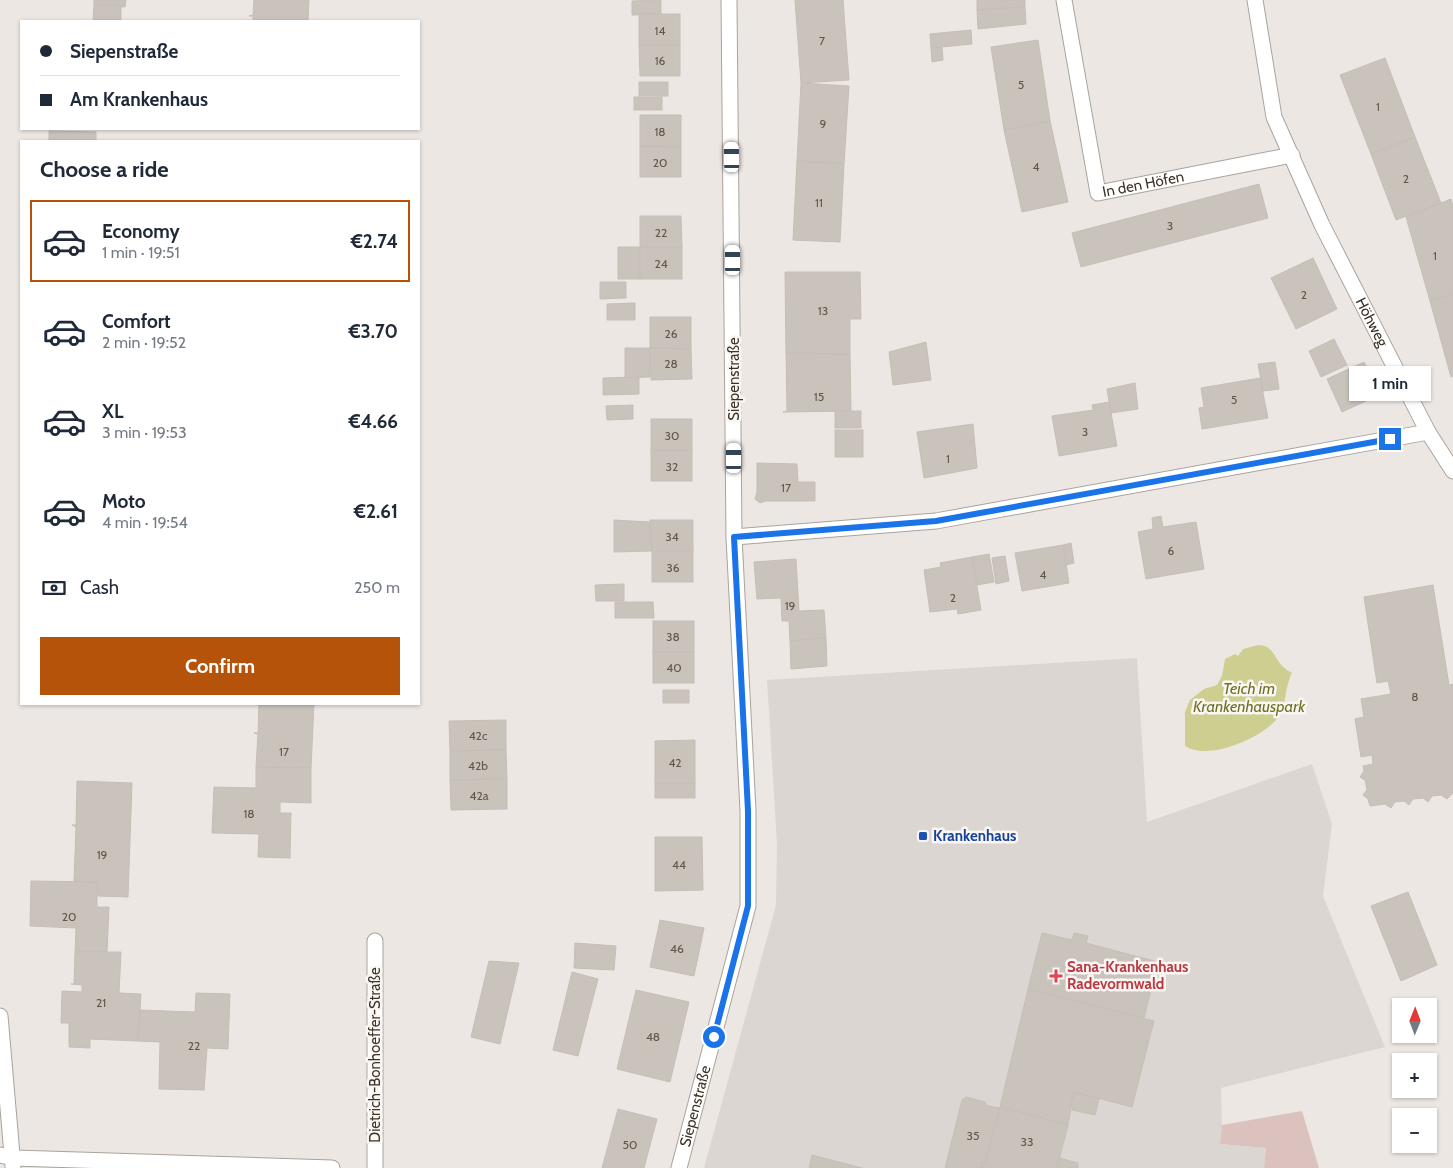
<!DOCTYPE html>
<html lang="en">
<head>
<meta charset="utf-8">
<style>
  :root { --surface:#fff; --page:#f6f6f7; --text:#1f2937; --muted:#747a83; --line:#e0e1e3; --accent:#b45309 }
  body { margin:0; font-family:Cabin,sans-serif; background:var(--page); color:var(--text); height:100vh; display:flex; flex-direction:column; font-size:19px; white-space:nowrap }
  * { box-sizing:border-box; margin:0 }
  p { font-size:16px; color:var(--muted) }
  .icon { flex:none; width:28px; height:28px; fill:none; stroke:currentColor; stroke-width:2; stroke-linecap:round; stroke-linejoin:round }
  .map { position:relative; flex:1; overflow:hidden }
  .details { position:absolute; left:20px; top:140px; width:400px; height:565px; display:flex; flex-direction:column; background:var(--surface); border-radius:0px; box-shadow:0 1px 4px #0004 }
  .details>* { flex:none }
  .banner { position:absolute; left:20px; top:20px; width:400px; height:110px; border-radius:0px; box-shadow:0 1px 4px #0004; display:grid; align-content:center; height:110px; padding:0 20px; background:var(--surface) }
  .needle { width:32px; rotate:1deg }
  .controls { position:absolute; left:1392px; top:998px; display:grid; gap:10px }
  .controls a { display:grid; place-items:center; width:45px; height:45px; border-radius:0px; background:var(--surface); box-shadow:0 1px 4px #0004; font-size:25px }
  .end { position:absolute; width:22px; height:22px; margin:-11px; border:6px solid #1a73e8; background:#fff; box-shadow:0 0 0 2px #fff }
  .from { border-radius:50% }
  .bubble { position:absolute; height:35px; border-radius:0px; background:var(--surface); box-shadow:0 1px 4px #0004; font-size:16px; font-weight:700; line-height:35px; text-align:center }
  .car { position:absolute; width:15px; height:30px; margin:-15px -8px; border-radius:6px; box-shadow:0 0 4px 1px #0007; background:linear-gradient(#fff 24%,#345 0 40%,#fff 0 76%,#345 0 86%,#fff 0) }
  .banner b { display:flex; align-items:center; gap:18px; height:48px; font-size:19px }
  .banner b+b { border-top:1px solid var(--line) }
  .banner i { width:12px; height:12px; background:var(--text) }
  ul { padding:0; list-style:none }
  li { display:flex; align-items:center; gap:15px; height:82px; margin:0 10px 8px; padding:0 10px; border:2px solid transparent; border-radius:0px }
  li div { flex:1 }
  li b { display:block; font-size:19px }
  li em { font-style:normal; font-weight:700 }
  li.current { border-color:var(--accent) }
  li>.icon { width:45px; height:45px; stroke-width:1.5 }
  h2 { padding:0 20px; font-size:22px; line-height:60px }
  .pay { display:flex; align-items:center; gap:12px; height:55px; padding:0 20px; font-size:19px }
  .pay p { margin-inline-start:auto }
  .action { display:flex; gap:10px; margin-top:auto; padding:10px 20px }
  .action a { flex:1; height:58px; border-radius:0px; background:var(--accent); color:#fff; font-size:20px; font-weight:700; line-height:58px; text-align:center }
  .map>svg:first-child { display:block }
</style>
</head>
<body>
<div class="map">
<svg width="1453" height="1168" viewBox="0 0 1453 1168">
  <rect width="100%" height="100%" fill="#ede7e4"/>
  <path fill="#dcd6d2" d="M1137,658L1147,822L1312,764L1332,824L1323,896L1385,1047L1221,1088L1222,1125L1220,1144L1266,1148L1264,1168H704L776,905L777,844L767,680Z"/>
  <path fill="#dcc2be" d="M1302,1111L1319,1168H1264L1266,1148L1220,1144L1222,1125Z"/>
  <path fill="#cdce90" d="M1258,645C1271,645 1273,654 1279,662C1282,667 1287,670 1292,673C1284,688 1287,708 1276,720C1259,739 1208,761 1185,746V712L1190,700L1204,689L1217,685L1222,676L1225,659L1235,654L1238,656L1243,649Z"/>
  <g fill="#cac3bc" stroke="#c6bdb7">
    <path d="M94,0H126L125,7L94,5Z"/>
    <path d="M254,0H309L308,21H253V16H249L253,15Z"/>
    <path d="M661,0V14L632,15V1Z"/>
    <path d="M795,0H843L849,80L801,83Z"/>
    <path d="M977,0H1025V7L977,10Z"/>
    <path d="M94,5L121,6V21H93Z"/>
    <path d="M1025,7L1026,24L978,29L977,10Z"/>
    <rect x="639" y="14" width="41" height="31"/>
    <path d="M971,30L972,44L931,48L930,34Z"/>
    <path d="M1038,40L1050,121L1004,130L991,47Z"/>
    <path d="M639,45H680V76H640Z"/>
    <path d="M942,47L943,60L932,62L931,48Z"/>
    <path d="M1385,58L1415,137L1371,154L1340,75Z"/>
    <rect x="639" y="82" width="29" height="14"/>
    <path d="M801,83L849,86L844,164L797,161Z"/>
    <rect x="634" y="97" width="28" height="13"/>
    <path d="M640,115H681V147L640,146Z"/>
    <path d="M1050,121L1068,202L1022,212L1004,130Z"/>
    <path d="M49,131L96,132V141H49Z"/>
    <path d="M1415,137L1441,203L1396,220L1371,154Z"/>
    <path d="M640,146L681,147V177H640Z"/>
    <path d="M797,161L844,164L840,242L793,240Z"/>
    <path d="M1259,184L1268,218L1081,267L1072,233Z"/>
    <path d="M1451,199L1453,206V294L1430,301L1406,217Z"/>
    <path d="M640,216H681L682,248H640Z"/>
    <rect x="618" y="247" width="22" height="32"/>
    <rect x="640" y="248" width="42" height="31"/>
    <path d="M1313,258L1337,309L1296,329L1271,278Z"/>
    <path d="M785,272H860L861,319H850V354L786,353Z"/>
    <path d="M600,282H626V298L600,299Z"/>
    <path d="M1453,294V376L1451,377L1430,301Z"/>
    <path d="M635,303V320H607V304Z"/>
    <path d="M650,317H691V349L650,348Z"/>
    <path d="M1334,339L1347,365L1321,377L1309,351Z"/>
    <path d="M926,342L931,380L893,385L889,352Z"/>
    <path d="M625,348H650V377L625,378Z"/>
    <path d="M650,348L691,349L692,379L651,380Z"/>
    <path d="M786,353L850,354L851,411L783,412L787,411Z"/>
    <path d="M1275,362L1279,389L1263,391L1258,364Z"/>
    <path d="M1364,362L1379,395L1342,412L1327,379Z"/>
    <path d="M639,377V394L603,395V378Z"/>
    <path d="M1260,378L1268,418L1202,429L1199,408L1204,407L1201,388Z"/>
    <path d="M1135,383L1138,409L1111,413L1107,389Z"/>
    <path d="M1109,402L1117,446L1059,456L1052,416L1093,410L1092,405Z"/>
    <path d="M633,405V419L607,420L606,406Z"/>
    <rect x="835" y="411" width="26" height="17"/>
    <rect x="651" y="419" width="41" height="31"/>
    <path d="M973,424L977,468L924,478L917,432Z"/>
    <rect x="835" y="430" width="28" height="27"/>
    <rect x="651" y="450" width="41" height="31"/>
    <path d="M757,463L797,464L798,482H815V501H766L760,503L755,499L757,492Z"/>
    <path d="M1161,516L1163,527L1196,522L1204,569L1146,579L1138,532L1153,529L1152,518Z"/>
    <path d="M614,520L650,522L652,551L614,552Z"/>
    <path d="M650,520H693V551H652Z"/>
    <path d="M1071,543L1074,563L1066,565L1063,545Z"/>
    <path d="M1063,545L1069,583L1022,591L1015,553Z"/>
    <rect x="652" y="551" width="41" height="31"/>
    <path d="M989,554L994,582L977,585L972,557Z"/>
    <path d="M1005,556L1009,581L996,584L992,558Z"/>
    <path d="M972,557L981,610L958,614L957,609L930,612L924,570L941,567L940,563Z"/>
    <path d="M796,559L799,611L824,610L826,638L790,641L789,621H782L781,598L757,599L754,562Z"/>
    <path d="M624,584V601H596L595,585Z"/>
    <path d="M1433,585L1449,685L1453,684V793L1447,799L1441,795L1432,796L1428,802L1423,798L1413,799L1409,805L1404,801L1395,802L1391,808L1385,804L1370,806L1368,799L1363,795L1367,790L1365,780L1360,777L1364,771L1363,766L1373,764L1372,755L1361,757L1355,719L1364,717L1361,699L1391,694L1388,681L1377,683L1364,597Z"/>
    <path d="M615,602H653L654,618H615Z"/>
    <rect x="653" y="621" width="41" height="31"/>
    <path d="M826,638L827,666L791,669L790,641Z"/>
    <rect x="653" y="652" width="41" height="31"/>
    <rect x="663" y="690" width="26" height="13"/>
    <path d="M259,704H314L311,768L256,767L258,734L254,733H258Z"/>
    <path d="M506,720V750L450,751L449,721Z"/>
    <path d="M695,740V784H655V741Z"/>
    <path d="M506,750L507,779L450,780V751Z"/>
    <path d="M256,767L311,768V803L280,802V813H291L290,858L258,857L259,834L212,833L214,787L256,788Z"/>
    <path d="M507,779V809L451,810L450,780Z"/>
    <path d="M77,781L132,783L128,897L98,896L97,882L74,881L76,827L72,825H76Z"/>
    <rect x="655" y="784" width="40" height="14"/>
    <path d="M655,837H702L703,890L655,891Z"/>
    <path d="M31,881L97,882V907H109L107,952H75L76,928L30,926Z"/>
    <path d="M1408,892L1437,965L1401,981L1371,906Z"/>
    <path d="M660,920L704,928L694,976L650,967Z"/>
    <path d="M1042,933L1072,940L1074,933L1088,936L1086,943L1158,962L1144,1018L1028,989Z"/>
    <path d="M575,943L616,946L614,970L574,968Z"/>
    <path d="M75,952H121L119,993L141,994L138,1041L90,1039V1048L69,1047V1023H61L62,991L82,992V985L71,984H74Z"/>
    <path d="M489,961L519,963L500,1044L471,1037Z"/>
    <path d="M572,972L598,979L578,1056L553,1050Z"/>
    <path d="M1028,989L1154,1021L1132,1107L1074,1092L1068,1125L1000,1107Z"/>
    <path d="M636,990L689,1002L670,1082L617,1069Z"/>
    <path d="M196,993L230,994L228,1049L207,1048L204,1090L159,1089L160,1042L138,1041L140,1010L195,1012Z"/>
    <path d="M1074,1092L1099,1099L1095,1115L1072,1110L1073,1106H1070Z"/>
    <path d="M966,1097L985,1102L987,1106L1000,1108L985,1163L982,1162L981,1168H945L962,1100Z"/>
    <path d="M1000,1107L1068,1125L1057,1168H981L982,1162L985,1163Z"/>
    <path d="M618,1109L657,1119L644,1168H602Z"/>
    <path d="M812,1155L862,1168H809Z"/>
    <path d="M1059,1158L1078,1163V1168H1057Z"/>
  </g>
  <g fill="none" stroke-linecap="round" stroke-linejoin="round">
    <g stroke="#aaa39b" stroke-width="17">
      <g id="street">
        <path id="s1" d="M1064,0L1098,193L1292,155"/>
        <path id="s2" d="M1255,0L1274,117L1322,225L1428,432L1453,471"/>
        <path d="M734,537L936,521L1428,432"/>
        <path d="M0,1016L13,1166"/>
        <path d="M0,1155L14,1158L332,1168"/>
        <path d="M375,1168V941"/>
        <path id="s3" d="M679,1168L748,906V811L734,537L729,0"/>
      </g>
    </g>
    <use href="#street" stroke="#fff" stroke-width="15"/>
  </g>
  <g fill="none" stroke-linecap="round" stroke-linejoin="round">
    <path stroke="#1a73e8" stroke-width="6" d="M714,1037L748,906V811L734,537L936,521L1390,439"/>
  </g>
  <rect fill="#1a4fb4" stroke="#f9f6f4" stroke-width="2" x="918" y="831" width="10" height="10" rx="2.5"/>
  <path fill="#e0444e" stroke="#f9f6f4" stroke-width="2" d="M1053.5 968.5h5v5h5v5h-5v5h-5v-5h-5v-5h5z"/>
  <g text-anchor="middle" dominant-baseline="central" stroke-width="5" stroke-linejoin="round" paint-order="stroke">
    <g font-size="12" fill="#60574a">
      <text x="660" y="30">14</text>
      <text x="822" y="40">7</text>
      <text x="660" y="60">16</text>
      <text x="1021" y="84">5</text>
      <text x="1378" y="106">1</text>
      <text x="823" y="123">9</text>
      <text x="660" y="131">18</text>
      <text x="660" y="162">20</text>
      <text x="1036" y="166">4</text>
      <text x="1406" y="178">2</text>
      <text x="819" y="202">11</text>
      <text x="1170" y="225">3</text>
      <text x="661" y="232">22</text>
      <text x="1435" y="255">1</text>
      <text x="661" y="263">24</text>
      <text x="1304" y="294">2</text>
      <text x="823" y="310">13</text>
      <text x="671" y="333">26</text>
      <text x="671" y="363">28</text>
      <text x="819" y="396">15</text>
      <text x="1234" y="399">5</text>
      <text x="1085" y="431">3</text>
      <text x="672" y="435">30</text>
      <text x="948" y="458">1</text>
      <text x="672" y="466">32</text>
      <text x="786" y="487">17</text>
      <text x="672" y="536">34</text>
      <text x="1171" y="550">6</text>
      <text x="673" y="567">36</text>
      <text x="1043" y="574">4</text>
      <text x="953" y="597">2</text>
      <text x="790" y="605">19</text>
      <text x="673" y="636">38</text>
      <text x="674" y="667">40</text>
      <text x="1415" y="696">8</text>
      <text x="478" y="735">42c</text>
      <text x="284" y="751">17</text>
      <text x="675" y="762">42</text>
      <text x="478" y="765">42b</text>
      <text x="479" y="795">42a</text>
      <text x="249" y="813">18</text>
      <text x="102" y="854">19</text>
      <text x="679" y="864">44</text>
      <text x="69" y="916">20</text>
      <text x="677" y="948">46</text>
      <text x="101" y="1002">21</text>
      <text x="653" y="1036">48</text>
      <text x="194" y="1045">22</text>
      <text x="973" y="1135">35</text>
      <text x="1027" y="1141">33</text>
      <text x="630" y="1144">50</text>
    </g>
    <g font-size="15" fill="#3d3324" stroke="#f9f6f4">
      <text stroke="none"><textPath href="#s1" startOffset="242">In den Höfen</textPath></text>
      <text stroke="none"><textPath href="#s2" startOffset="346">Höhweg</textPath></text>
      <text transform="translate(734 379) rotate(-90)">Siepenstraße</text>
      <text transform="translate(375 1055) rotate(-90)">Dietrich-Bonhoeffer-Straße</text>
      <text stroke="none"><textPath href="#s3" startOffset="64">Siepenstraße</textPath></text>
    </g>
    <g font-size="15" font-weight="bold" fill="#164399" stroke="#f9f6f4" text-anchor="start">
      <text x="933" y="836">Krankenhaus</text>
    </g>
    <g font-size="15" font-weight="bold" fill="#be3a42" stroke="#f9f6f4" text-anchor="start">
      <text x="1067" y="967">Sana-Krankenhaus<tspan x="1067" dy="17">Radevormwald</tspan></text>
    </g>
    <g font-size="16" font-style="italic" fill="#6f7121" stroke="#f9f6f4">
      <text x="1249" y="688">Teich im<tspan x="1249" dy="18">Krankenhauspark</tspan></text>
    </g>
  </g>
</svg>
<div class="controls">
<a><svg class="needle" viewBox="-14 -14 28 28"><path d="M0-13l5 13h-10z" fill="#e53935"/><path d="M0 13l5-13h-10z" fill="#747a83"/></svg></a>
<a>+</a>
<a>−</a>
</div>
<i class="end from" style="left:714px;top:1037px"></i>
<i class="end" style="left:1390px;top:439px"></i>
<div class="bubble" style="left:1349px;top:366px;width:82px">1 min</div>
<i class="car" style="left:732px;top:157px;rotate:359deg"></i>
<i class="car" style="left:733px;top:260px;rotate:0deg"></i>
<i class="car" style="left:734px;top:458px;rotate:0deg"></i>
<div class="banner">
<b><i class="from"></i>Siepenstraße</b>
<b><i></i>Am Krankenhaus</b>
</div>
<section class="details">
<h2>Choose a ride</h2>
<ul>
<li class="current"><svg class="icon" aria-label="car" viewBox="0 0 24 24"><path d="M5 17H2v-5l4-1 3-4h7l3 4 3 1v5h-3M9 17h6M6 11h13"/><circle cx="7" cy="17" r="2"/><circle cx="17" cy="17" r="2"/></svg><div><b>Economy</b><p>1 min · 19:51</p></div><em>€2.74</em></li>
<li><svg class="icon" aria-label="car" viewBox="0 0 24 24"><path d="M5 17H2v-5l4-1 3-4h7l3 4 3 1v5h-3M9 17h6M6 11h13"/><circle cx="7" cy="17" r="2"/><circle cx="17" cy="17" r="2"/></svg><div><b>Comfort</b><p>2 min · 19:52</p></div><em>€3.70</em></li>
<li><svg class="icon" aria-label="car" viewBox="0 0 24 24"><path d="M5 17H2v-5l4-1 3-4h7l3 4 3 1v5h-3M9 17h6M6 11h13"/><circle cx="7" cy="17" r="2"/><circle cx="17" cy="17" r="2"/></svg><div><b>XL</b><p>3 min · 19:53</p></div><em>€4.66</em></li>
<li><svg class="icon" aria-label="car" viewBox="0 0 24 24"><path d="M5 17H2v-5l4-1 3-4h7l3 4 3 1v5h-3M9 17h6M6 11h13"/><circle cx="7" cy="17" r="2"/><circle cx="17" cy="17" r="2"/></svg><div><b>Moto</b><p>4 min · 19:54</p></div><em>€2.61</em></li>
</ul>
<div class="pay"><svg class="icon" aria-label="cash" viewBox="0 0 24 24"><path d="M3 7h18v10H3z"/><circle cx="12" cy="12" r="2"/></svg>Cash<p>250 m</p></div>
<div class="action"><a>Confirm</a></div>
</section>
</div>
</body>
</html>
